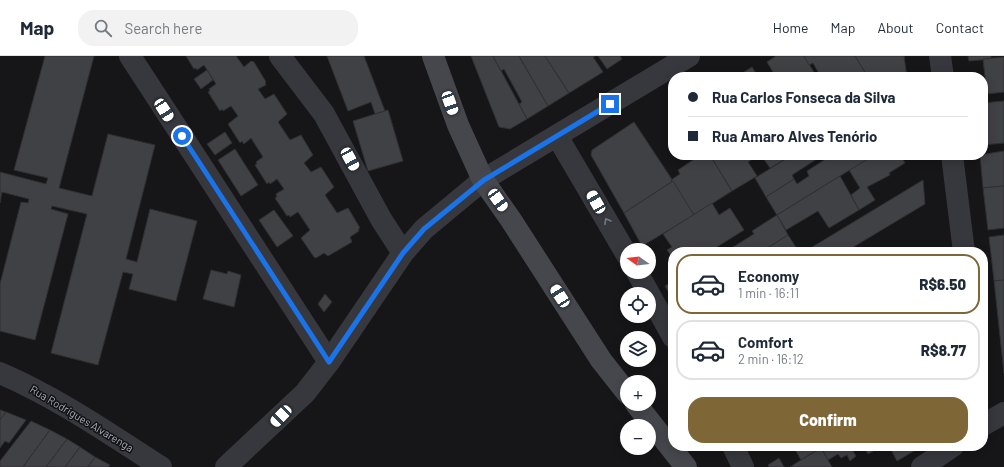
<!DOCTYPE html>
<html lang="en">
<head>
<meta charset="utf-8">
<style>
  :root { --surface:#fff; --page:#f2f2f3; --text:#1f2937; --muted:#747a83; --line:#e0e1e3; --accent:#7e6636 }
  body { margin:0; font-family:Barlow,sans-serif; background:var(--page); color:var(--text); height:100vh; display:flex; flex-direction:column; font-size:15px; white-space:nowrap }
  * { box-sizing:border-box; margin:0 }
  p { font-size:13px; color:var(--muted) }
  .icon { flex:none; width:22px; height:22px; fill:none; stroke:currentColor; stroke-width:2; stroke-linecap:round; stroke-linejoin:round }
  .map { position:relative; flex:1; overflow:hidden }
  .drawer { position:absolute; left:668px; top:191px; width:320px; height:204px; display:flex; flex-direction:column; background:var(--surface); border-radius:16px; box-shadow:0 2px 10px #0003 }
  .drawer>* { flex:none }
  .guide { position:absolute; left:668px; top:16px; width:320px; height:88px; border-radius:16px; box-shadow:0 2px 10px #0003; display:grid; align-content:center; height:88px; padding:0 20px; background:var(--surface) }
  .needle { width:26px; rotate:284deg }
  .tools { position:absolute; left:620px; top:187px; display:grid; gap:8px }
  .tools a { display:grid; place-items:center; width:36px; height:36px; border-radius:50%; background:var(--surface); box-shadow:0 2px 10px #0003; font-size:20px }
  .end { position:absolute; width:18px; height:18px; margin:-9px; border:5px solid #1a73e8; background:#fff; box-shadow:0 0 0 2px #fff }
  .from { border-radius:50% }
  .car { position:absolute; width:12px; height:24px; margin:-12px -6px; border-radius:5px; box-shadow:0 0 3px 1px #0007; background:linear-gradient(#fff 24%,#345 0 40%,#fff 0 76%,#345 0 86%,#fff 0) }
  .guide b { display:flex; align-items:center; gap:14px; height:38px; font-size:15px }
  .guide b+b { border-top:1px solid var(--line) }
  .guide i { width:10px; height:10px; background:var(--text) }
  ul { padding:7px 0 0; list-style:none }
  li { display:flex; align-items:center; gap:12px; height:60px; margin:0 8px 6px; padding:0 12px; border:2px solid var(--line); border-radius:16px }
  li div { flex:1 }
  li b { display:block; font-size:15px }
  li em { font-style:normal; font-weight:800 }
  li.active { border-color:var(--accent) }
  li>.icon { width:36px; height:36px; stroke-width:1.5 }
  .cta { display:flex; gap:8px; margin-top:auto; padding:8px 20px }
  .cta a { flex:1; height:46px; border-radius:16px; background:var(--accent); color:#fff; font-size:16px; font-weight:800; line-height:46px; text-align:center }
  header { display:flex; align-items:center; gap:24px; box-sizing:border-box; height:56px; padding:0 20px; background:var(--surface); border-bottom:1px solid var(--line) }
  header strong { font-size:19px }
  nav { display:flex; gap:22px; margin-inline-start:auto; font-size:14px }
  .search { width:280px; height:36px; background:var(--page); display:flex; align-items:center; gap:10px; box-sizing:border-box; padding:0 14px; border-radius:16px; color:var(--muted); font-size:15px }
  .map>svg:first-child { display:block }
</style>
</head>
<body>
<header>
<strong>Map</strong>
<div class="search"><svg class="icon" aria-label="search" viewBox="0 0 24 24"><circle cx="10" cy="10" r="6"/><path d="M15 15l6 6"/></svg>Search here</div>
<nav><a>Home</a><a>Map</a><a>About</a><a>Contact</a></nav>
</header>
<div class="map">
<svg width="1004" height="411" viewBox="0 0 1004 411">
  <rect width="100%" height="100%" fill="#161618"/>
  <g fill="#404145" stroke="#303034">
    <path d="M45,0H94L59,132L92,140L108,78L155,89L126,203L137,206L150,153L197,165L176,245L129,233L133,218L123,216L98,309L51,297L87,158L52,150L51,153L68,158L35,284L0,275V228L21,146L28,147L29,143L2,136L0,147V116L46,128L48,122L14,114Z"/>
    <path d="M186,0H236L244,11L251,5L254,6L266,26L265,27L266,29L258,33L265,43L274,38L287,58L278,66L290,84L301,79L313,99L304,107L311,116L321,111L334,131L325,139L337,157L348,152L360,172L358,173L359,175L350,181L352,186L328,200L324,197L316,202L314,201L301,182L310,174L298,156L290,161L289,159L287,160L275,142L277,141L276,138L284,133L277,123L270,128L269,126L267,128L255,109L257,108L256,106L263,101L251,82L244,88L242,85L240,87L228,68L238,60L231,50L223,55L222,53L220,55L208,36L210,35L209,33L216,28L204,9L197,14L196,12L194,13Z"/>
    <path d="M327,0H364L385,55L375,58L371,46L348,55Z"/>
    <path d="M471,0H493L527,63L510,73L499,71Z"/>
    <path d="M493,0H519L548,50L527,63L519,48L522,46L504,13L501,15Z"/>
    <path d="M519,0H545L569,37L548,50Z"/>
    <path d="M545,0H595L593,1L603,16L569,37Z"/>
    <path d="M598,0H620L622,3L607,13Z"/>
    <path d="M776,0H804L817,21H776L767,6Z"/>
    <path d="M804,0H855L868,21H821L813,7L809,9Z"/>
    <path d="M855,0H904L907,21H868Z"/>
    <path d="M968,0H991V3L969,5Z"/>
    <path d="M1004,1V36L987,38L983,3Z"/>
    <path d="M752,11L758,21H736Z"/>
    <path d="M207,14L213,24L201,33L194,23Z"/>
    <path d="M1004,45V87L983,89V47Z"/>
    <path d="M388,54L403,105L368,115L353,65Z"/>
    <path d="M634,66L673,125L624,157L591,99L592,94Z"/>
    <path d="M225,76L232,87L215,99L207,88Z"/>
    <path d="M235,93L258,129L241,140L218,104Z"/>
    <path d="M1004,95V130L983,132L980,99Z"/>
    <path d="M698,99H710L732,135L694,159L671,124L680,118L678,114L696,102Z"/>
    <path d="M710,99H753L754,102L748,106L757,120L732,135Z"/>
    <path d="M761,99H792L770,112Z"/>
    <path d="M792,99H823L792,119L794,123L766,141L755,122Z"/>
    <path d="M874,99H900L905,107L889,117L890,119L867,131L875,144L859,154L851,139L860,132L849,114Z"/>
    <path d="M874,99L777,159L766,141L794,123L797,128L809,120L807,115L832,99Z"/>
    <path d="M840,120L859,154L829,172L818,155L786,174L777,159Z"/>
    <path d="M923,124L925,148L845,196H804Z"/>
    <path d="M673,125L694,159L642,190L624,157Z"/>
    <path d="M1004,130V172L988,174L983,132Z"/>
    <path d="M712,147L719,159L730,152L744,174L709,196H673V202L667,194L672,191L663,178Z"/>
    <path d="M274,154L293,180L277,191L259,164Z"/>
    <path d="M777,159L788,179L761,196H731L730,193L754,178L752,175Z"/>
    <path d="M788,179L799,196H761Z"/>
    <path d="M1004,179V224L994,225L989,181Z"/>
    <path d="M211,214L227,218L228,215L241,219L234,251L203,243Z"/>
    <path d="M1004,224V317L994,225Z"/>
    <path d="M673,225V244L665,230Z"/>
    <path d="M325,238L332,246L324,256L318,248Z"/>
    <path d="M0,354L6,356L0,364Z"/>
    <path d="M6,356L26,364L9,387L5,385L0,392V364Z"/>
    <path d="M31,365L50,374L23,411H0V405Z"/>
    <path d="M50,374L67,383L46,411H23Z"/>
    <path d="M67,383L80,391L65,411H46Z"/>
    <path d="M793,390H823L801,404Z"/>
    <path d="M823,390H861L853,395L856,400L850,405L847,399L841,402L838,398L828,404L821,392Z"/>
    <path d="M863,390H883L868,398Z"/>
    <path d="M889,390H918L919,392L897,405Z"/>
    <path d="M80,391L95,401L88,411H65Z"/>
    <path d="M821,392L832,411H790L801,404Z"/>
    <path d="M95,401L110,409L108,411H88Z"/>
    <path d="M779,402L784,411H769L768,409Z"/>
  </g>
  <g fill="none" stroke-linecap="round" stroke-linejoin="round">
    <g stroke="#37383d" stroke-width="22">
      <path d="M130,0L329,306"/>
      <path d="M280,0L324,58L381,163L403,197"/>
      <path d="M940,0L943,21"/>
      <path d="M557,80L627,199"/>
      <path d="M952,99L964,196"/>
      <path d="M483,124L689,0"/>
      <path d="M637,216L673,281"/>
      <path d="M983,369L1004,357"/>
      <path d="M733,390L743,411"/>
      <path d="M922,411L953,390"/>
    </g>
    <g stroke="#37383d" stroke-width="22">
      <path d="M0,317C58,342 108,377 161,411"/>
      <path d="M226,411L305,337L329,306L403,197L424,173L483,124"/>
    </g>
    <g stroke="#45474d" stroke-width="22">
      <path d="M433,0L458,69L483,124L511,164L601,304L627,337"/>
      <path d="M636,348L686,411"/>
    </g>
  </g>
  <defs><path id="oneway-chevron" d="M-2-3.5L2.5 0L-2 3.5" fill="none" stroke-width="1.6" stroke-linecap="round" stroke-linejoin="round"/></defs>
  <use stroke="#757881" href="#oneway-chevron" transform="translate(607 165) rotate(-120)"/>
  <g fill="none" stroke-linecap="round" stroke-linejoin="round">
    <path stroke="#1a73e8" stroke-width="5" d="M182,80L329,306L403,197L424,173L484,124L610,48"/>
  </g>
  <g text-anchor="middle" dominant-baseline="central" stroke-width="3" stroke-linejoin="round" paint-order="stroke">
    <g font-size="11" fill="#a8adb8" stroke="#111113">
      <text transform="translate(82 362) rotate(31)">Rua Rodrigues Alvarenga</text>
    </g>
  </g>
</svg>
<div class="tools">
<a><svg class="needle" viewBox="-14 -14 28 28"><path d="M0-13l5 13h-10z" fill="#e53935"/><path d="M0 13l5-13h-10z" fill="#747a83"/></svg></a>
<a><svg class="icon" aria-label="locate" viewBox="0 0 24 24"><circle cx="12" cy="12" r="6"/><path d="M12 2v4M12 18v4M2 12h4M18 12h4"/></svg></a>
<a><svg class="icon" aria-label="layers" viewBox="0 0 24 24"><path d="M12 4l9 5-9 5-9-5zM3 14l9 5 9-5"/></svg></a>
<a>+</a>
<a>−</a>
</div>
<i class="end from" style="left:182px;top:80px"></i>
<i class="end" style="left:610px;top:48px"></i>
<i class="car" style="left:450px;top:47px;rotate:160deg"></i>
<i class="car" style="left:164px;top:54px;rotate:147deg"></i>
<i class="car" style="left:350px;top:103px;rotate:151deg"></i>
<i class="car" style="left:498px;top:144px;rotate:145deg"></i>
<i class="car" style="left:596px;top:146px;rotate:330deg"></i>
<i class="car" style="left:560px;top:240px;rotate:327deg"></i>
<i class="car" style="left:281px;top:360px;rotate:224deg"></i>
<div class="guide">
<b><i class="from"></i>Rua Carlos Fonseca da Silva</b>
<b><i></i>Rua Amaro Alves Tenório</b>
</div>
<section class="drawer">
<ul>
<li class="active"><svg class="icon" aria-label="car" viewBox="0 0 24 24"><path d="M5 17H2v-5l4-1 3-4h7l3 4 3 1v5h-3M9 17h6M6 11h13"/><circle cx="7" cy="17" r="2"/><circle cx="17" cy="17" r="2"/></svg><div><b>Economy</b><p>1 min · 16:11</p></div><em>R$6.50</em></li>
<li><svg class="icon" aria-label="car" viewBox="0 0 24 24"><path d="M5 17H2v-5l4-1 3-4h7l3 4 3 1v5h-3M9 17h6M6 11h13"/><circle cx="7" cy="17" r="2"/><circle cx="17" cy="17" r="2"/></svg><div><b>Comfort</b><p>2 min · 16:12</p></div><em>R$8.77</em></li>
</ul>
<div class="cta"><a>Confirm</a></div>
</section>
</div>
</body>
</html>
